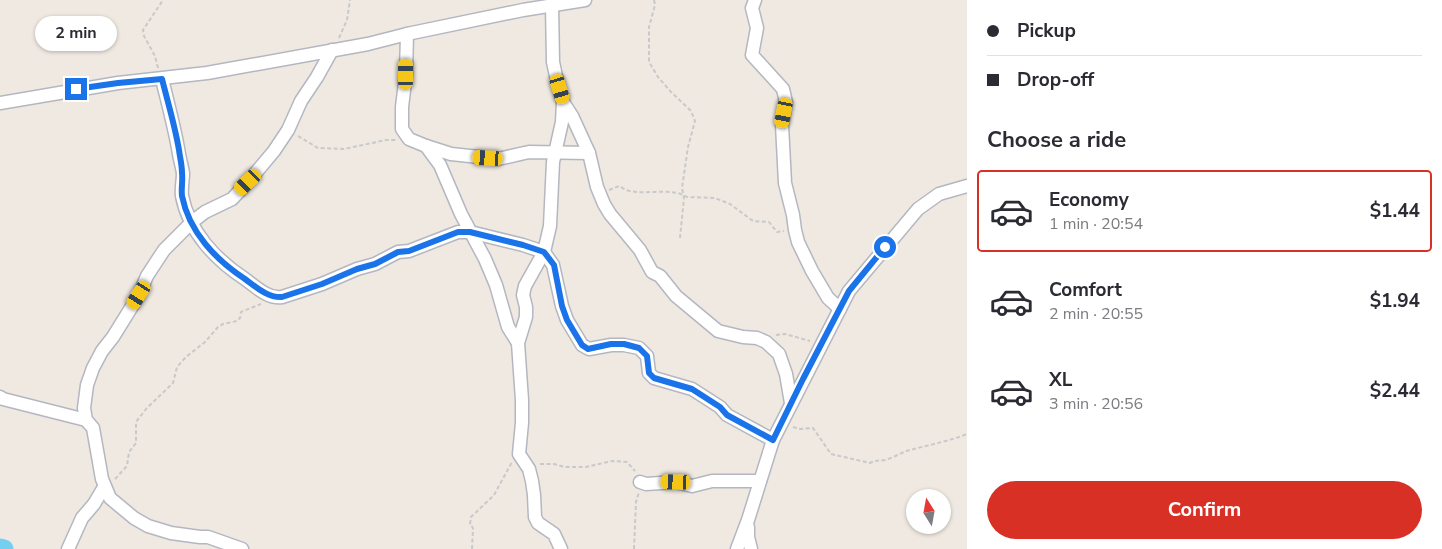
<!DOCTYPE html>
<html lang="en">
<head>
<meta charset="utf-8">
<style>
  :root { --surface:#fff; --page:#f7f7f7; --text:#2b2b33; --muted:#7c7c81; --line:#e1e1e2; --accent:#d93025 }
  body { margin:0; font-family:"Nunito Sans",sans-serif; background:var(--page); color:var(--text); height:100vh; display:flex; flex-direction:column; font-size:19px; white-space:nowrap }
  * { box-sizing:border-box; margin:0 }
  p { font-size:16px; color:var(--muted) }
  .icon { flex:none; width:28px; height:28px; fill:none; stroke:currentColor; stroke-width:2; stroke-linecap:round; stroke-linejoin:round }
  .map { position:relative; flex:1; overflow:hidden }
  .drawer { display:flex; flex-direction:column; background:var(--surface); width:475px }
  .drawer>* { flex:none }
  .top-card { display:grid; align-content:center; height:110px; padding:0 20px; background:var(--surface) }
  .needle { width:32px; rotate:349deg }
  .buttons { position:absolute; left:906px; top:489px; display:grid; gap:10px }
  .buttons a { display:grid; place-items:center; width:45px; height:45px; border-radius:50%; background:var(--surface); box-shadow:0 1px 4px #0004; font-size:25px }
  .end { position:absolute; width:22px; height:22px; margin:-11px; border:6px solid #1a73e8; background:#fff; box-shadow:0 0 0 2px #fff }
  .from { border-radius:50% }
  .bubble { position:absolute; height:35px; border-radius:18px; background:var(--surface); box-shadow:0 1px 4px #0004; font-size:16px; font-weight:700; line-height:35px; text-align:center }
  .car { position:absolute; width:15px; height:30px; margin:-15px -8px; border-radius:6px; box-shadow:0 0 4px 1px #0007; background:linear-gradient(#f5c518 24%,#345 0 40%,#f5c518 0 76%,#345 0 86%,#f5c518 0) }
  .top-card b { display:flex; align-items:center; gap:18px; height:48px; font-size:19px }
  .top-card b+b { border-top:1px solid var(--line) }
  .top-card i { width:12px; height:12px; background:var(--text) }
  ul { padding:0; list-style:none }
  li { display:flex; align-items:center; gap:15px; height:82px; margin:0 10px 8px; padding:0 10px; border:2px solid transparent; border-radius:5px }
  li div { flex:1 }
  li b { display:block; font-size:19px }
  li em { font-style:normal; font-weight:700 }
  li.on { border-color:var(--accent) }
  li>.icon { width:45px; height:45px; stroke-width:1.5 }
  h2 { padding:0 20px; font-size:22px; line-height:60px }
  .action { display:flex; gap:10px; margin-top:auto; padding:10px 20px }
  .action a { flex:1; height:58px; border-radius:30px; background:var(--accent); color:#fff; font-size:20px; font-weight:700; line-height:58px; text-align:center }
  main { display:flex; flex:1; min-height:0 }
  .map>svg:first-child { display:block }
</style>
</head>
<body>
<main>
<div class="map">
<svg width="967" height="549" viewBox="0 0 967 549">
  <rect width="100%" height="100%" fill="#efe9e1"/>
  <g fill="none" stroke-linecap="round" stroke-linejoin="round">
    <path stroke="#75cff0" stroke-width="19" d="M0,548L4,549"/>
    <g stroke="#b4b7c1" stroke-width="15">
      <g id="minor">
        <path d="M755,0L752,8L757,28L752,55L783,89L786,102L782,125L785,183L793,215L795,230L798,242L812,271L828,298L840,309"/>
        <path d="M552,5L553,62L556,76L563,102L572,116L589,153L597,187L604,204L610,214L640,250L652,272L660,276L676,296L718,331L743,337L757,338L766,342L779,354L786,374L791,403"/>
        <path d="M407,34L406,74L402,107V129L409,139L426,146L440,165L461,214L485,259L496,285L508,327L518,343L522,400V423L519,454L529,469L532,481L534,495L535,517L538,523L554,534L561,549"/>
        <path d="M162,79C168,104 175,129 179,154C180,160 182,167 183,173C183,181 181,188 182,196C189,232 216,260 245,279C256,287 268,299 282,297L322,284L357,269L375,264L398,252L409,251L458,232H470L523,245L544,252L553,265L562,306L567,320L582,345L589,349L611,345H624L639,348L647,356L649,373L654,378L692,389L720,407L727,415L773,440"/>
        <path d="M0,103L118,83L207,73L368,44L407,34L523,10L585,0"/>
        <path d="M426,146L451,154L498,159L529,152L589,153"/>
        <path d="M518,343L526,317V307L523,295L525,286L544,252L550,226L553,162L562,122L563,102"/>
        <path d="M0,397L3,399L86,420"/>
        <path d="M640,482L646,484L676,482L692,486L712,481H760"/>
        <path d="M748,527V537L751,549"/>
        <path d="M68,549L82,518L94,504L104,487"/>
        <path d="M242,549L208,537H200L171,533L148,526L134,518L110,498L102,479L93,428L86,420L84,408L87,385L93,368L102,351L113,337L139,295L147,276L164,250L192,222L205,212L232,199L248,182L274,151L288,130L301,101L317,77L332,50"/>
        <path d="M737,549L748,520L773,440L849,291L918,209L939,194L967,186"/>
      </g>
    </g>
    <g stroke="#c9c9c9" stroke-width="2" stroke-dasharray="4 2.5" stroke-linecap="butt">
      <path d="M654,0L655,5L649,27V62L658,77L671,92L691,111L695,121L688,147L682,188L684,198L680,238"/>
      <path d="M339,38L347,20L350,0"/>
      <path d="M158,68L155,56L144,36L143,30L163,0"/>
      <path d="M298,136L318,148L344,149L386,140H396"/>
      <path d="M609,190L619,186C623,188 627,191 630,191C648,195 671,187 687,197L715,198L730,204L753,221L769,222L777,232L784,231"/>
      <path d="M776,335L785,334L810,341"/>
      <path d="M793,427L800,429L813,428L831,454L870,463C876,460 879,461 885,460C893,458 902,452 910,450C929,445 949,441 967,434"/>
      <path d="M540,464H554L565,467H586L612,461L627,462L635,471"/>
      <path d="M115,479L127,466L129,452L136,443V422L146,409L173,383L177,367L186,357L205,342L218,327L223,324L237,321L240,318L241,312L261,304"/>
      <path d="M472,549L473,528L470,524L471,517L494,495L512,462"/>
      <path d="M634,549L636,502L639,492"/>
    </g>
    <use href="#minor" stroke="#fff" stroke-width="12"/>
  </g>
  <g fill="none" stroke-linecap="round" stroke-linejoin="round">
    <path stroke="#1a73e8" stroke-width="6" d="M76,89L118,83L162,79C168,103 175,126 179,150C180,158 182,165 182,173C183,181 181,188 182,196C189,232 216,260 245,279C256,287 268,298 282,297L322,284L357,269L375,264L398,252L409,251L458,232H470L523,245L544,252L554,265L562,306L567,320L582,345L588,349L611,344H624L639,348L647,356L649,373L654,378L692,389L720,407L727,415L773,440L803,379L849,291L885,247"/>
  </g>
</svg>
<div class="buttons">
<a><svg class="needle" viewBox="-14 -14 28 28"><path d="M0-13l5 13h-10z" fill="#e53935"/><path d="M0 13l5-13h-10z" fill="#7c7c81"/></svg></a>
</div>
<i class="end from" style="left:885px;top:247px"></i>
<i class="end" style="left:76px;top:89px"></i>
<div class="bubble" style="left:35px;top:16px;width:82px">2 min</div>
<i class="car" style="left:406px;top:74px;rotate:0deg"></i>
<i class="car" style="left:560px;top:89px;rotate:163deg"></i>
<i class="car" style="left:784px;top:113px;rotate:191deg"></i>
<i class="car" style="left:488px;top:158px;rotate:273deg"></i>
<i class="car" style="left:248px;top:182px;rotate:226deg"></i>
<i class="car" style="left:139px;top:295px;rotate:212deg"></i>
<i class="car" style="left:676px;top:482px;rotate:272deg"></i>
</div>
<section class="drawer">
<div class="top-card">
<b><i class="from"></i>Pickup</b>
<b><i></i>Drop-off</b>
</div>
<h2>Choose a ride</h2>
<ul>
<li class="on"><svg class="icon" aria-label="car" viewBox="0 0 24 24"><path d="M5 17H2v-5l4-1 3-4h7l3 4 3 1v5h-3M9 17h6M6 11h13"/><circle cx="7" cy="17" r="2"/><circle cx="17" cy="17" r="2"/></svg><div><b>Economy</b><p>1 min · 20:54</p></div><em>$1.44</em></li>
<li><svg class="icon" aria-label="car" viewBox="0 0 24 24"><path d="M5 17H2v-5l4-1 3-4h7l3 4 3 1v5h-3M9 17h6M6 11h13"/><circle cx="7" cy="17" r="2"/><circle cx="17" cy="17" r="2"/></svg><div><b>Comfort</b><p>2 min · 20:55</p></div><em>$1.94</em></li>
<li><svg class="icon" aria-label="car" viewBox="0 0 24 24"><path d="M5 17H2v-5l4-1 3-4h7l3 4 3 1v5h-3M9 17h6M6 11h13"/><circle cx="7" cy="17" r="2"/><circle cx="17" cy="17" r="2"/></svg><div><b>XL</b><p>3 min · 20:56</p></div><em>$2.44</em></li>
</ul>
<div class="action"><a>Confirm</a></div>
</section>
</main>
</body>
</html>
